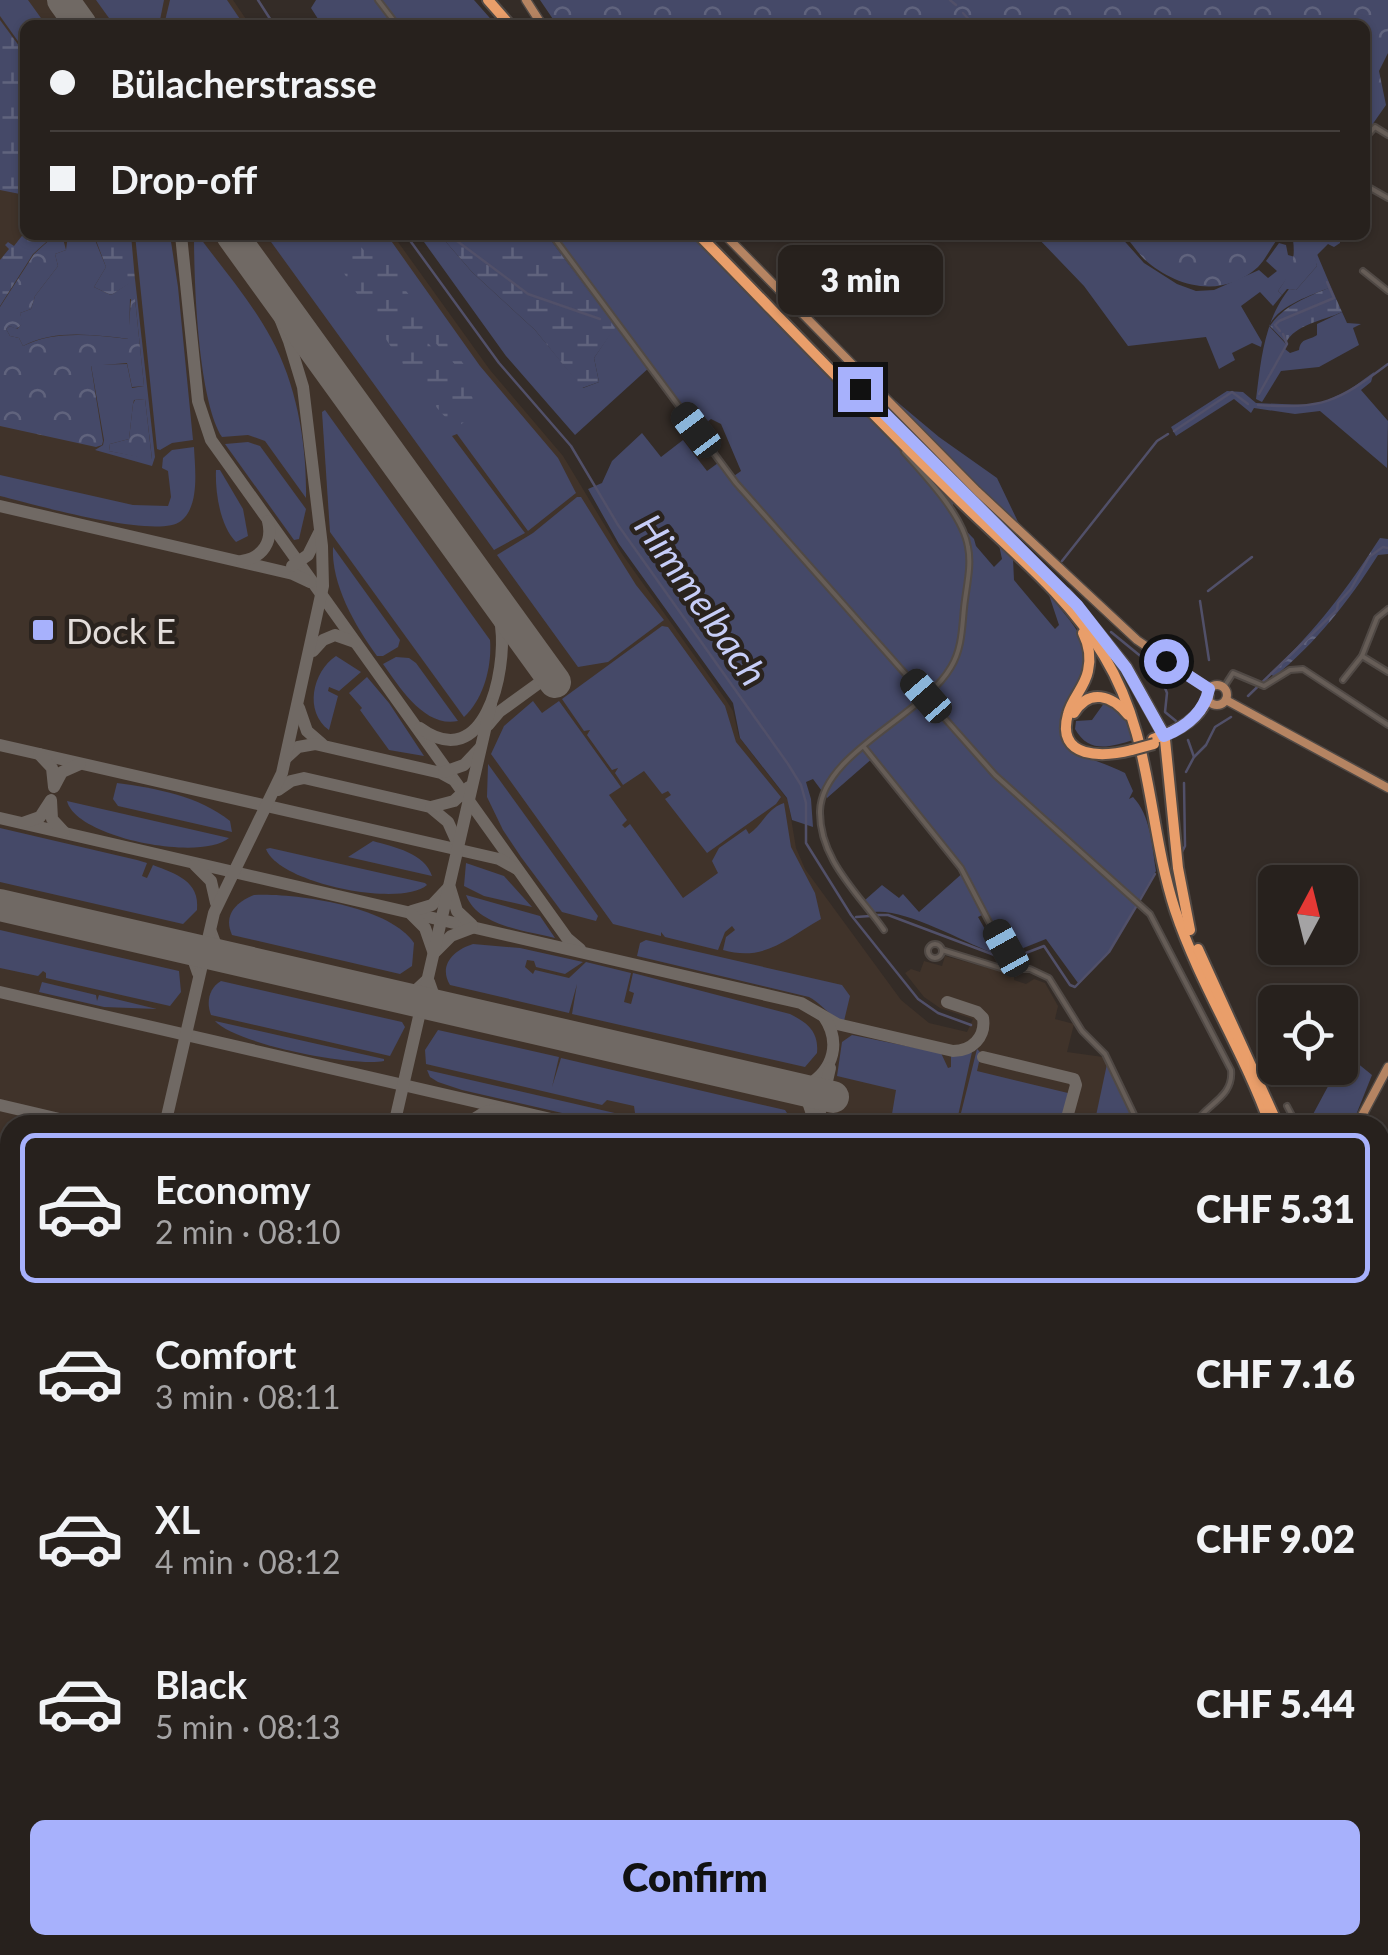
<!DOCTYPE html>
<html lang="en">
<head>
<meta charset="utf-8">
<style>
  :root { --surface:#27211d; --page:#2f2926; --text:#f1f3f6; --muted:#a4a3a4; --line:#433e3b; --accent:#a7b1fc }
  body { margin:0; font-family:Lato,sans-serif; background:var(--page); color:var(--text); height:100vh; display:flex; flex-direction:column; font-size:38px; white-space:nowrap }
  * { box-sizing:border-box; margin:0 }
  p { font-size:32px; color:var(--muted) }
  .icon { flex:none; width:55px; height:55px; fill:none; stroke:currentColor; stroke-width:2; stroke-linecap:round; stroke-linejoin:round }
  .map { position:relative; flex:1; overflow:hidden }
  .details { position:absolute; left:0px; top:1115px; width:1390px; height:840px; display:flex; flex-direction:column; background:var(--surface); border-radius:30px 30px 0 0; box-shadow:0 2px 8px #0004,0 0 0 2px var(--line) }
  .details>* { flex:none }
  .banner { position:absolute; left:20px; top:20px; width:1350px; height:220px; border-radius:15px; box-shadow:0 2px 8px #0004,0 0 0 2px var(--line); display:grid; align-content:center; height:220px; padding:0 30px; background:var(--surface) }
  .needle { width:65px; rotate:7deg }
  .buttons { position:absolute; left:1258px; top:865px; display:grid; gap:20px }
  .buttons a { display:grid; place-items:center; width:100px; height:100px; border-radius:15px; background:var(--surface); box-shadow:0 2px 8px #0004,0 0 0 2px var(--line); font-size:50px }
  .end { position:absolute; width:45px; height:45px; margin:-22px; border:12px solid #a7b1fc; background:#111; box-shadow:0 0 0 5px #111 }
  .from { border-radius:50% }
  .bubble { position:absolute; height:70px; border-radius:15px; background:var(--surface); box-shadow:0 2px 8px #0004,0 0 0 2px var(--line); font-size:32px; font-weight:800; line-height:70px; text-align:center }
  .car { position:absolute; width:30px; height:60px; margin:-30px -15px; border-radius:12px; box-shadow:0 0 8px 2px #0007; background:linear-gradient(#222 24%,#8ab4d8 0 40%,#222 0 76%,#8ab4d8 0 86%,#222 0) }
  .banner b { display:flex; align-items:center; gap:35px; height:95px; font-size:38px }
  .banner b+b { border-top:2px solid var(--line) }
  .banner i { width:25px; height:25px; background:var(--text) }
  ul { padding:18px 0 0; list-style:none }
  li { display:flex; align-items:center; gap:30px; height:150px; margin:0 20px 15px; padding:0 10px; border:5px solid transparent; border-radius:15px }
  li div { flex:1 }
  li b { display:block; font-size:38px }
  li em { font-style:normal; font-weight:800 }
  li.active { border-color:var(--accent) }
  li>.icon { width:90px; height:90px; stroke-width:1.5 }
  .cta { display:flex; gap:20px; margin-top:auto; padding:20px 30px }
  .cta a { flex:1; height:115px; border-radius:15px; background:var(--accent); color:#111; font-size:40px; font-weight:800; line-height:115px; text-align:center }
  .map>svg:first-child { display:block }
</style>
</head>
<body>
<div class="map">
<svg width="1388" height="1955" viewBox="0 0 1388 1955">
  <defs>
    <pattern id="forest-crowns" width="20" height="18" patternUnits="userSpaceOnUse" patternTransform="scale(2.5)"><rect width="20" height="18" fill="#454968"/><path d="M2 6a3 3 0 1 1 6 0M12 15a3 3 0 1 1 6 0" fill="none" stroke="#60637d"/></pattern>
    <pattern id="wetland-marsh" width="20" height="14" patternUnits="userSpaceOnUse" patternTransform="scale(2.5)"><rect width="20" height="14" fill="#454968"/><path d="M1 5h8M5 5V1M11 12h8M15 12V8" fill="none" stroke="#60637d"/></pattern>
  </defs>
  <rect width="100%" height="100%" fill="#342c27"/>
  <path fill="#40332a" d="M0,0H233L250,25H25V235H393L490,370L563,456L622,554L726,700L733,711L739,737L788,800L796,848L805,869L901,1000L929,1023L967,1032L973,1019L940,1008L924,997L905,973L911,969L920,972L924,961L942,966L945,956L1014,975V980L1026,984L1034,979L1045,983L1058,1006L1055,1019L1074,1024L1067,1052L1103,1057L1136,1125H10V1945H712L714,1955H0Z"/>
  <g fill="#454968" fill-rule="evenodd">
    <path d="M0,0H28L46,25H25V51L0,16Z"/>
    <path d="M96,0H164L159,25H114Z"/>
    <path d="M170,0H227L244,25H164Z"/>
    <path d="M316,0H474L496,25H317L320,22L311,8Z"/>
    <path d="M68,235H93L106,267L94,287L111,295L135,279L155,457L152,466L95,450L103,445L104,440L91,365L127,364L132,388L144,386L135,299H130L129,339C94,335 55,329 23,346L19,338L10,336L6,329L10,326L17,329L22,324L20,313L31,309L35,296L58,266L55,254L66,250ZM145,399L152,459L109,451L110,444L129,439L133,404L134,400Z"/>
    <path d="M135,235H170L178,287L193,440L172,443L160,450L157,449Z"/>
    <path d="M194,235H198C222,268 252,302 271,338C297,385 307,445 306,498L265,441L248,435L222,437C198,399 194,282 194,235Z"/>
    <path d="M266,235H387L480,366L558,458L576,493L528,531L457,434L452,436L525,533L494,550Z"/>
    <path d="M419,235H440L472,272L535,330L583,388L599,382L594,358L614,328L547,235H694L867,412L915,468L925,473L954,501L950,514L974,539L976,546L994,567L1002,559L999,545L1013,559L1014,580L1055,629L1059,625L1049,595C1094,648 1095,651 1064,714L1080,755C1096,761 1111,766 1125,773L1133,791L1129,799L1133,797C1151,816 1152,846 1156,871L1106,956L1078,983L1046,939L1011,953L986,913L978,917L997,950L990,952C961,940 903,908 874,912L865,900L882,885L899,898L903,894L919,912L965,871L874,757L827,798L813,779L806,782L811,799L813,827L792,820L787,798L740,738L733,703L619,544L588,489L602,483L612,461L642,433L661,457L683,440L707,471L718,463L731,478L741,471L721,424L711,419L698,429L651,366L575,435L506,356Z"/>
    <path d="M1035,235H1119L1144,263L1177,284L1196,291L1214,290L1259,270L1268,278L1277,271L1266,261L1279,243L1286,245L1288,255L1295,257L1290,274L1278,291L1282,295L1273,306L1260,292L1241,306L1262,342L1261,347L1252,343L1232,353L1235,360L1219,369L1206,337L1128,346L1084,286Z"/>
    <path d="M1317,254L1331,287C1310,296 1279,305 1269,326L1286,344L1285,349L1290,353L1299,350C1301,337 1309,341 1317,335V324L1342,312L1347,323L1361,324L1353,328L1359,345L1319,367L1281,371L1262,402L1256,399C1261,360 1264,321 1289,289L1296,290L1317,266L1314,257Z"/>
    <path d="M1374,372L1371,382L1361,390L1388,421L1387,468L1320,411L1295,414L1254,408L1251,413L1234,399L1176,436L1171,427L1227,391L1243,392L1256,403L1306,405L1321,403L1348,391Z"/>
    <path d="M896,401L939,437L997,478L1020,526L965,477L895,403Z"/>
    <path d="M325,410L490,640C492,666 484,698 464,717L330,532L322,412Z"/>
    <path d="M248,442L260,446L306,509L299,539L294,540L225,444Z"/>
    <path d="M194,447C195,469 200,506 181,521C158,540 32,504 0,496V475L133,505L168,506L171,497L168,471L162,468L163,458L172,450Z"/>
    <path d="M216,470H220L243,509L248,536L236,542C220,526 215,492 216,470Z"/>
    <path d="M577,497H581L636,585L664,620L608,662L578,667L497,555L533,533Z"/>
    <path d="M333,547L400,640L398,647L383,656H377C355,626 331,584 333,547Z"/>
    <path d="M662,626L668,627L725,706L736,742L781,797L776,804L707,853L665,799L671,795L668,791L662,794L644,771L623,785L615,773L618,768L612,770L587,735L590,730L584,731L562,699Z"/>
    <path d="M336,656L361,672L339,691L329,687L328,691L338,696L329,730C304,712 312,672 336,656Z"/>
    <path d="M396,657L409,658L416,663L458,721C425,728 400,688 383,664Z"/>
    <path d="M367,677L389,703L424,756L389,750L360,710L362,708L349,693Z"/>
    <path d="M1107,699L1127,720L1133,740C1110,747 1089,754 1075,729L1076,721L1092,720Z"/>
    <path d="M533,701L542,713L559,701L621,787L609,795L627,820L622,825L625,828L630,824L683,898L718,873L712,861L719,848L746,829L749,834C763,825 766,809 784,803L791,847L815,893L821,919C786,939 764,962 723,950L726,937L735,930L732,926L725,932L718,950L665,937L661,932V936L613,924L491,754L504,726Z"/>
    <path d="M488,764L598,916L596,921L562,912L521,857L503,830L487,797Z"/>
    <path d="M117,783C155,788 199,796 230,821L232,832L118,806L113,799Z"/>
    <path d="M67,801L229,838C201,862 76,838 67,801Z"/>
    <path d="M0,828L137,860L147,863L142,876L147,878L153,865C176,874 200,881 197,910L183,924L0,882Z"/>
    <path d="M373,841C394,847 425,853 432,876L348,857Z"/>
    <path d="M270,848L425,883L427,885C400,908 278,883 266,849Z"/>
    <path d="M466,863L504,876L532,907L484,896L464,886Z"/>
    <path d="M254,895C296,893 389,906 414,943L412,966L400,974L232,935C223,915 236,902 254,895Z"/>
    <path d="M466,895L540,916L555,938C527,931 477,926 466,895Z"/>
    <path d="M0,930L179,971L181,992L170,1006L46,978V973L43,971L38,976L0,968Z"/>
    <path d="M646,940L842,985L850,996L844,1021C832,1019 821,1003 809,997L637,956L640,943Z"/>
    <path d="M473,944L520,948L583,962L565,974L536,967L534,961L527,960L525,967L533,974L535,970L569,978L586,962L631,973L624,1002L631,1004L634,993L629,991L633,973L790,1014C808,1023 819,1032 817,1053L805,1067L572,1014L577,984L569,1013L450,985C438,965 454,950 473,944Z"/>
    <path d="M221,981L402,1022L405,1027L390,1056L211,1015C206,1002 209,988 221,981Z"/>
    <path d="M42,982L96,995L97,1001L99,995L157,1009L104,1007L39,992Z"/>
    <path d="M215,1021L384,1059V1061C352,1067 236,1044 215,1021Z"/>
    <path d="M438,1030L559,1057L552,1087L561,1058L785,1110L795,1125H688L635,1113L634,1106L607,1100L602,1105L426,1064L425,1050Z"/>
    <path d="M852,1035L941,1053L948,1068L951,1067V1056L972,1052L956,1125H935L892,1114L896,1090L837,1076L842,1042Z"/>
    <path d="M977,1049L981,1053L977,1071L1068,1093L1063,1125H958Z"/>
    <path d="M1351,1058L1372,1075L1352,1125L1323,1120L1320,1124L1311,1118L1340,1064Z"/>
    <path d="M1107,1064L1136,1125H1094Z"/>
    <path d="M427,1070L667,1125H614L462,1090L438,1082L430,1077Z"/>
    <path d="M10,1884V1945H95L96,1948L90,1955H0V1900L6,1898L3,1887Z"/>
  </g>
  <g fill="url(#forest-crowns)">
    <path d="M540,0H1388V53L1379,71L1386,105L1365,135V25H557Z"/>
    <path d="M55,235H62L66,250L55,254L58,266L35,296L31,309L20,313L23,324L16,329L10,326L6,329L10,336L19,338L23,346C55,330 94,335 128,339L131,299H135L144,386L132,387L127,363L91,366L103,441L102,445L96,447L0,426V307L34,254Z"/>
    <path d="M1124,235H1340V243L1334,247L1328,244L1315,257L1317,266L1296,290L1287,289L1282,295L1278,291C1290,274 1296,261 1293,240L1276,241C1270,249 1265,260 1258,267C1223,299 1176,288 1144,259C1137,252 1131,242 1124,235Z"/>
    <path d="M145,399L152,460L109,451L110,444L129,439L133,404L135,400Z"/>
    <path d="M1380,538L1388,539V554L1378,555C1349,601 1316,643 1274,677L1270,673C1316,631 1346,590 1380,538Z"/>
  </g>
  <g fill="url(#wetland-marsh)">
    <path d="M0,20L25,54V195L0,190Z"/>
    <path d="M25,232V235H54L33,254L0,306V260L9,249L5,245L8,242L14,246Z"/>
    <path d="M94,235H131L135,280L111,295L94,287L106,267Z"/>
    <path d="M332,235H351L367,254L392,259L402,272L399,282L488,395L487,400L422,328L425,339L482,409L456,428C409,382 375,321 340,267L346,255Z"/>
    <path d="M440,235H547L615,328L594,358L599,382L582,388L535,330L472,272Z"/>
    <path d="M1331,287L1342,312C1323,321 1295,324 1286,343L1270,326C1283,306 1307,297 1331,287Z"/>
  </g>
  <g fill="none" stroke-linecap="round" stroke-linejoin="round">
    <g stroke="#515069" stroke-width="2.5">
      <path d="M258,0L274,25"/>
      <path d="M950,0L956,5"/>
      <path d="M963,13L974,25"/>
      <path d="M406,235L499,363L571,446L618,525L788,764L801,785L806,803V843L851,915L918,999L938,1013L971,1025"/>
      <path d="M449,235L528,294L600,319"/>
      <path d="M1280,331L1275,325L1279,321L1334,298L1327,282"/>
      <path d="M1259,394L1287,344L1283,334"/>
      <path d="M1258,405C1323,409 1336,403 1388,364"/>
      <path d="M1174,431L1232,392L1248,404"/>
      <path d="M1062,561L1157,441L1168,434"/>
      <path d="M1208,591L1252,557"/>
      <path d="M1200,601L1209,660"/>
      <path d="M1111,632L1149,663L1163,683L1167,693L1165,712L1176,721"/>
      <path d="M1248,696L1337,610L1338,603L1351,589L1369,557L1383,547L1388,548"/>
      <path d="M1188,740L1194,757"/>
      <path d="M1186,772L1194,757L1206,745L1215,727L1231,717"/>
      <path d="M1181,854L1185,846L1184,783"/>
      <path d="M1140,900L1155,874"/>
      <path d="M876,915H888L1005,959"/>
      <path d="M856,917L870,916"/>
      <path d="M1018,956L1044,946L1070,985L1075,987L1109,952L1137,905"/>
      <path d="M1380,1575L1388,1577"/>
    </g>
    <g stroke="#706964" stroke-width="12">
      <path d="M181,235L198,401L211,440L567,938L580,949"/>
      <path d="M0,506L293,574L310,582"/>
      <path d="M242,561C263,557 273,542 268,521"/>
      <path d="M292,566L308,555L319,533"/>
      <path d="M313,651L323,640L335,635L355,642"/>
      <path d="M299,708L307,731L322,744"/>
      <path d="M488,725L499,712L550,675"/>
      <path d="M420,728C485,775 507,671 501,626C498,610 492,596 483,582"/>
      <path d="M0,745L499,859L517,869"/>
      <path d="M39,754L52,768L54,787L62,772L80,764"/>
      <path d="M287,757L298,747L315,744L441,773L452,779"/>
      <path d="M444,772L464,765L480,748"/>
      <path d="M278,790L291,781L304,778L430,807L448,822L457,842"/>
      <path d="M431,807L454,801L469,787"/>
      <path d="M0,818L801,1003L837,1024L953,1051C972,1051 986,1037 983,1018L977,1012L947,1002"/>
      <path d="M23,823L40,817L51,800L52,819L64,832"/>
      <path d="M195,865L211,881L216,903"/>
      <path d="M450,888L457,911L472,925"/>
      <path d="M412,911L432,905L448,888"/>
      <path d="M411,914L425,928L433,951"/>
      <path d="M211,932L218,951L233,959"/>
      <path d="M176,946L191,953L198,973"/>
      <path d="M435,952L451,936L472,928"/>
      <path d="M429,982L436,1002L451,1009"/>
      <path d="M0,992L577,1125"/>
      <path d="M394,996L411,995L426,981"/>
      <path d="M983,1057L1074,1079L1076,1085L1065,1125"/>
      <path d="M785,1086L808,1085C834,1069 841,1042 824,1017"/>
      <path d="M792,1088L807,1099L815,1123"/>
      <path d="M0,1105L85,1125"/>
      <path d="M165,1125L214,913L282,773L323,586L322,546L303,387L289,341L272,298L238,243"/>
      <path d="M394,1125L491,704"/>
      <path d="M464,1125L485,1112L499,1109"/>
      <path d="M817,1125L830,1068"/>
      <path d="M0,1324L10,1314"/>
      <path d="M0,1351L10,1381"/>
      <path d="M0,1503L10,1534"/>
      <path d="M0,1565L10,1550"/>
      <path d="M0,1855L10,1857"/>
      <path d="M0,1871L10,1867"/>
      <path d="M143,1945L146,1955"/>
      <path d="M273,1945L277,1955"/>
      <path d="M453,1945L459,1955"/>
      <path d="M363,1955L393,1945"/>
    </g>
    <g stroke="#706964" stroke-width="32">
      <path d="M63,0L81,25"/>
      <path d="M232,235L555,682"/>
      <path d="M0,905L833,1097"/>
    </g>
    <g stroke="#504945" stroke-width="8">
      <g id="minor">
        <path d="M378,0L397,25"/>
        <path d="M1365,138L1375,127L1388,135"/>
        <path d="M1365,185L1388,198"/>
        <path d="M552,235L736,483L995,775L1150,914L1231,1070C1234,1098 1205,1104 1194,1125"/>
        <path d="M1363,271L1388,291"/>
        <path d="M1362,656L1388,672"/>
        <path d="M1343,680L1362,656L1377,618L1388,609"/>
        <path d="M1224,687L1233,673L1264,686L1290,670L1303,669L1388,725"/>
        <path d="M864,747L961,868L1013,968"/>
        <path d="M884,930C858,893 819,859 820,811C822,753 923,716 951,667C962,649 962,628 964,608C966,588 972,566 968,547C963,515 925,476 904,452"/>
        <circle cx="935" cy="951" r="7"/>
        <path d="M942,950L1004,969H1030L1049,978L1082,1031L1105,1054L1139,1125"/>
        <path d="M1287,1106L1297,1125"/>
        <path d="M1380,1284L1388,1297"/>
        <path d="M1380,1367L1388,1370"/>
        <path d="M1380,1529L1388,1498"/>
        <path d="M1380,1561L1388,1565"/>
        <path d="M1380,1737L1388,1735"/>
        <path d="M1380,1861L1388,1855"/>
        <path d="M911,1945L922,1955"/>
        <path d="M1042,1955L1048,1945"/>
        <path d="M1133,1955L1156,1945"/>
      </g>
    </g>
    <g stroke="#504945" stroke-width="10">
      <g id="secondary">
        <path d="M1380,1421L1388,1423"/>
        <path d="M717,1945L718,1955"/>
        <path d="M722,1945L724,1955"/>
      </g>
    </g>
    <g stroke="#504945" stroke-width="11">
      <g id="primary">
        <path d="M526,0L542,25"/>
        <path d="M725,235L977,491L1137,640L1209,689"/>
        <circle cx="1217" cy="695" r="10"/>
        <path d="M1226,700L1388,788"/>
        <path d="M1357,1125L1388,1067"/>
        <path d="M1380,1677L1388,1703"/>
        <path d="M1380,1796L1388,1776"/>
        <path d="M1380,1937L1388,1946"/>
        <path d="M1332,1955L1341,1945"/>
      </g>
    </g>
    <g stroke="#504945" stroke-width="14">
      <g id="motorway">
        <path d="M488,0L510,25"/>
        <path d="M699,235C784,322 868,410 954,495C1006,547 1066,592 1104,656C1153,737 1147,823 1175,910C1200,985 1244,1051 1270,1125"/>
        <path d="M1066,594L1126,667L1164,735C1182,728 1202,716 1208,696"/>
        <path d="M1083,633C1089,645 1091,658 1088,671C1085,687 1072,698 1068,714C1055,760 1104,757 1132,750"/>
        <path d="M1074,713C1089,688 1112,695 1128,715"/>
        <path d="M1153,739L1164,735L1165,740L1178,868L1190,930"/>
        <path d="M1198,949L1278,1125"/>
        <path d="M738,1945L739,1955"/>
        <path d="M751,1945L752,1955"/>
      </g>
    </g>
    <use href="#minor" stroke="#665d57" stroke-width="4"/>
    <use href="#secondary" stroke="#665d57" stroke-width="6"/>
    <use href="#primary" stroke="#b58462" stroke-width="8"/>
    <use href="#motorway" stroke="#e99e6a" stroke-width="10"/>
    <path stroke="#aca6a2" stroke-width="2.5" d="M710,1945L712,1955"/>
    <g stroke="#aca6a2" stroke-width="6">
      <g id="rail">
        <path d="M1380,1897L1388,1893"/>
        <path d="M1261,1955L1282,1945"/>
      </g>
    </g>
    <use href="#rail" stroke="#2a231e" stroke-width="2.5" stroke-dasharray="8" stroke-linecap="butt"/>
    <g stroke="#504945" stroke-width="11" stroke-linecap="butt">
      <path id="primary-bridge" d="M1279,1945L1284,1955"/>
    </g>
    <g stroke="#504945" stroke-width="14" stroke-linecap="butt">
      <path id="motorway-bridge" d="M1132,750L1154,744"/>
    </g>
    <use href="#primary-bridge" stroke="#b58462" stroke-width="8"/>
    <use href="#motorway-bridge" stroke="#e99e6a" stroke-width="10"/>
  </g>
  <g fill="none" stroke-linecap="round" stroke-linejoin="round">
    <path stroke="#a7b1fc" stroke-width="12" d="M860,389L1077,605L1126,668L1164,736C1186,727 1204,713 1209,689L1166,661"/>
  </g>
  <rect fill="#a7b1fc" stroke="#2a231e" stroke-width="4" x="31" y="618" width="24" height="24" rx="5"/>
  <g text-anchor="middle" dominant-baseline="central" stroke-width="9" stroke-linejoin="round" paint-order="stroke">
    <g font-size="35" fill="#e3ddda" stroke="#2a231e" text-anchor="start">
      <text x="66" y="630">Dock E</text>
    </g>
    <g font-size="38" font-style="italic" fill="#c6cdf7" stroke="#2a231e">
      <text transform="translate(702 599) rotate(55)">Himmelbach</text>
    </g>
  </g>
</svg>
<div class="buttons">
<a><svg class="needle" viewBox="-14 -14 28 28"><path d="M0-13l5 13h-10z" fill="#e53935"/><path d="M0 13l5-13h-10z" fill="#a4a3a4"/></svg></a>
<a><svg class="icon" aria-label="locate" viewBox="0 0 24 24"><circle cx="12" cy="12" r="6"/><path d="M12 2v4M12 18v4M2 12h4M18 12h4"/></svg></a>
</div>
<i class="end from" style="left:1166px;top:661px"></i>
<i class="end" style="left:860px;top:389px"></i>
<div class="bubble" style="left:778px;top:245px;width:165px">3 min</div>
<i class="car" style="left:696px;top:430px;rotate:323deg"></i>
<i class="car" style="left:926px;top:696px;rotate:319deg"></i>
<i class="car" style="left:1006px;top:948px;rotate:331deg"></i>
<div class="banner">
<b><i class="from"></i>Bülacherstrasse</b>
<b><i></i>Drop-off</b>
</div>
<section class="details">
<ul>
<li class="active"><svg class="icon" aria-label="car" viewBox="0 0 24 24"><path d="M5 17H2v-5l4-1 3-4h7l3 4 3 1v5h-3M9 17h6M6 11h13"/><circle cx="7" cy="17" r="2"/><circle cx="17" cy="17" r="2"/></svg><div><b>Economy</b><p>2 min · 08:10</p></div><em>CHF 5.31</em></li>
<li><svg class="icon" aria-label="car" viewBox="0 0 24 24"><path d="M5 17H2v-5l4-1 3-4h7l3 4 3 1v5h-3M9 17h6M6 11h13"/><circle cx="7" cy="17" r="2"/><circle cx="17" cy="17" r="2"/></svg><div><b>Comfort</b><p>3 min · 08:11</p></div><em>CHF 7.16</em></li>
<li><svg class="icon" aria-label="car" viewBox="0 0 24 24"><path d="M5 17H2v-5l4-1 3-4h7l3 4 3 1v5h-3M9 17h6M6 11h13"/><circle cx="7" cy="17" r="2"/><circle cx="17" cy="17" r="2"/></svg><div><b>XL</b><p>4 min · 08:12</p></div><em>CHF 9.02</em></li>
<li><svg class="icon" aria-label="car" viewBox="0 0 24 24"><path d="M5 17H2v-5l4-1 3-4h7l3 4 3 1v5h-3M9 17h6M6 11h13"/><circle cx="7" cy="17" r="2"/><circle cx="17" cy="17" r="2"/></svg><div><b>Black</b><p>5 min · 08:13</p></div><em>CHF 5.44</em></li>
</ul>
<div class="cta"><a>Confirm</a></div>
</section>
</div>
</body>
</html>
